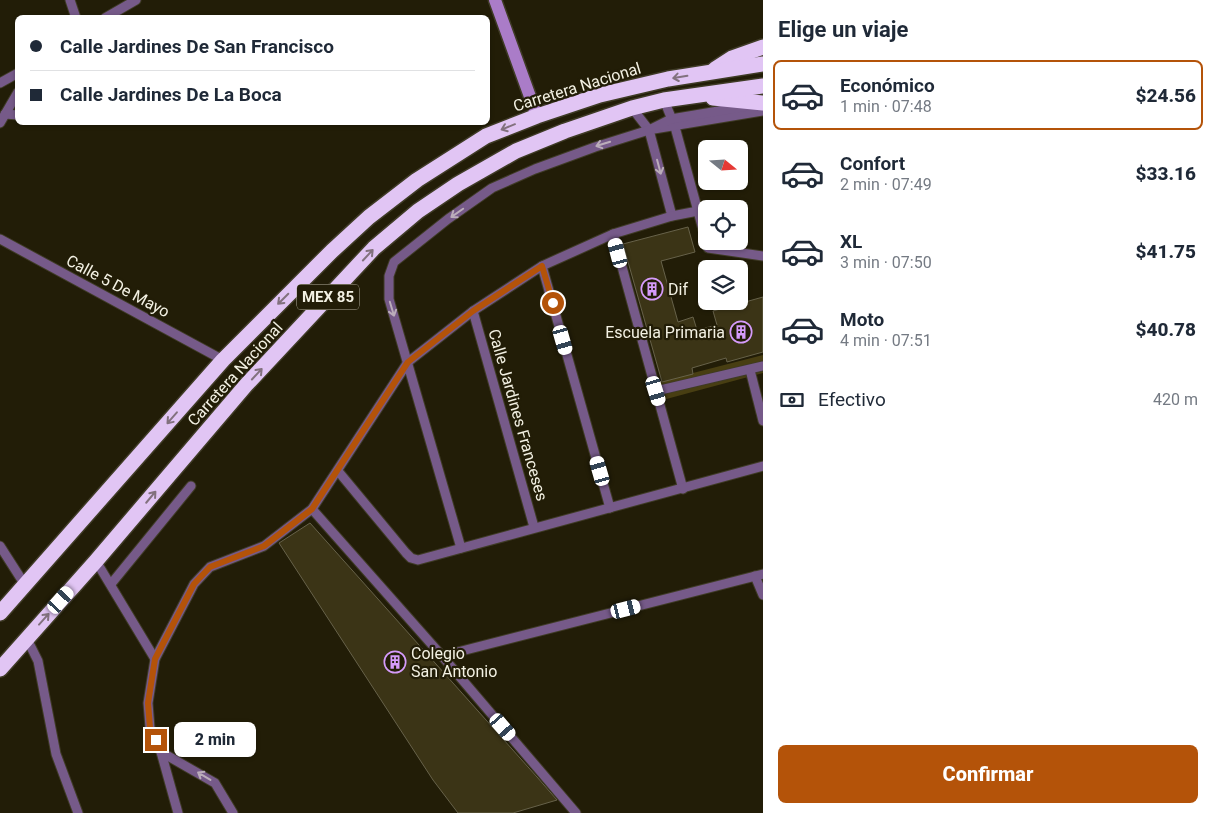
<!DOCTYPE html>
<html lang="es">
<head>
<meta charset="utf-8">
<style>
  :root { --surface:#fff; --page:#f6f6f7; --text:#1f2937; --muted:#747a83; --line:#e0e1e3; --accent:#b45309 }
  body { margin:0; font-family:Roboto,sans-serif; background:var(--page); color:var(--text); height:100vh; display:flex; flex-direction:column; font-size:19px; white-space:nowrap }
  * { box-sizing:border-box; margin:0 }
  p { font-size:16px; color:var(--muted) }
  .icon { flex:none; width:28px; height:28px; fill:none; stroke:currentColor; stroke-width:2; stroke-linecap:round; stroke-linejoin:round }
  .map { position:relative; flex:1; overflow:hidden }
  .panel { display:flex; flex-direction:column; background:var(--surface); width:450px }
  .panel>* { flex:none }
  .hud { position:absolute; left:15px; top:15px; width:475px; height:110px; border-radius:8px; box-shadow:0 1px 4px #0004; display:grid; align-content:center; height:110px; padding:0 15px; background:var(--surface) }
  .needle { width:32px; rotate:108deg }
  .fabs { position:absolute; left:698px; top:140px; display:grid; gap:10px }
  .fabs a { display:grid; place-items:center; width:50px; height:50px; border-radius:8px; background:var(--surface); box-shadow:0 1px 4px #0004; font-size:25px }
  .end { position:absolute; width:22px; height:22px; margin:-11px; border:6px solid #b45309; background:#fff; box-shadow:0 0 0 2px #fff }
  .from { border-radius:50% }
  .bubble { position:absolute; height:35px; border-radius:8px; background:var(--surface); box-shadow:0 1px 4px #0004; font-size:16px; font-weight:800; line-height:35px; text-align:center }
  .car { position:absolute; width:15px; height:30px; margin:-15px -8px; border-radius:6px; box-shadow:0 0 4px 1px #0007; background:linear-gradient(#fff 24%,#345 0 40%,#fff 0 76%,#345 0 86%,#fff 0) }
  .hud b { display:flex; align-items:center; gap:18px; height:48px; font-size:19px }
  .hud b+b { border-top:1px solid var(--line) }
  .hud i { width:12px; height:12px; background:var(--text) }
  ul { padding:0; list-style:none }
  li { display:flex; align-items:center; gap:15px; height:70px; margin:0 10px 8px; padding:0 5px; border:2px solid transparent; border-radius:8px }
  li div { flex:1 }
  li b { display:block; font-size:19px }
  li em { font-style:normal; font-weight:800 }
  li.current { border-color:var(--accent) }
  li>.icon { width:45px; height:45px; stroke-width:1.5 }
  h2 { padding:0 15px; font-size:22px; line-height:60px }
  .pay { display:flex; align-items:center; gap:12px; height:55px; padding:0 15px; font-size:19px }
  .pay p { margin-inline-start:auto }
  .primary-button { display:flex; gap:10px; margin-top:auto; padding:10px 15px }
  .primary-button a { flex:1; height:58px; border-radius:8px; background:var(--accent); color:#fff; font-size:20px; font-weight:800; line-height:58px; text-align:center }
  main { display:flex; flex:1; min-height:0 }
  .map>svg:first-child { display:block }
</style>
</head>
<body>
<main>
<div class="map">
<svg width="763" height="813" viewBox="0 0 763 813">
  <rect width="100%" height="100%" fill="#221d07"/>
  <path fill="#483e12" d="M763,355V373L659,401L654,383Z"/>
  <g fill="#3b3416" stroke="#67624a">
    <path d="M688,227L695,252L661,261L678,322L693,317L697,330L717,325L713,311L763,297V352L727,362L726,358L692,368L693,374L662,382L623,244Z"/>
    <path d="M310,523L537,777L557,800L513,813H458L433,780L279,543Z"/>
  </g>
  <g fill="none" stroke-linecap="round" stroke-linejoin="round">
    <g stroke="#3f3b26" stroke-width="11">
      <g id="street">
        <path d="M70,0L76,18"/>
        <path d="M105,18L136,0"/>
        <path d="M0,83L18,73"/>
        <path d="M664,100L675,127L708,248L763,256"/>
        <path d="M632,108L649,130L672,216"/>
        <path d="M5,114L18,115"/>
        <path d="M0,123L18,92"/>
        <path d="M654,129L763,111"/>
        <path d="M613,234L683,489"/>
        <path d="M0,239L223,360"/>
        <path d="M542,266L610,508"/>
        <path d="M473,311L534,527"/>
        <path d="M750,370L763,421"/>
        <path d="M656,391L763,366"/>
        <path d="M338,471L406,553L411,558L418,560L763,466"/>
        <path d="M312,509L442,656L576,813"/>
        <path d="M0,546L25,585"/>
        <path d="M461,548L389,299V276L394,262L448,219L492,188L535,169L595,147L649,130L671,119L748,106"/>
        <path d="M96,561L155,659"/>
        <path d="M755,576L763,595"/>
        <path d="M111,584L191,486"/>
        <path d="M27,639L38,661L56,754L78,813"/>
        <path d="M442,656L763,574"/>
        <path d="M161,752L215,783L233,813"/>
        <path d="M178,813L161,752L150,728L148,703L155,659L194,584L210,567L264,546L312,509L408,362L473,311L542,266L613,234L672,216L698,211"/>
      </g>
    </g>
    <g stroke="#3f3b26" stroke-width="15">
      <path id="secondary" d="M495,0L537,116"/>
    </g>
    <g stroke="#3f3b26" stroke-width="18">
      <g id="highway">
        <path d="M715,69L732,58L763,47"/>
        <path d="M713,98L763,103"/>
        <path d="M0,613L223,360L332,251L369,217L417,180L486,136L537,116L600,95L668,79L763,64"/>
        <path d="M0,669L96,561L246,385L374,248L418,211L458,184L516,151L565,131L632,108L664,100L763,86"/>
      </g>
    </g>
    <use href="#street" stroke="#765a89" stroke-width="9"/>
    <use href="#secondary" stroke="#aa7cc8" stroke-width="12"/>
    <use href="#highway" stroke="#e1c5f4" stroke-width="15"/>
  </g>
  <defs><path id="oneway-shaft" d="M-6 0H5M1.5-3L5.5 0L1.5 3" fill="none" stroke-width="1.6" stroke-linecap="round" stroke-linejoin="round" transform="scale(1.25)"/></defs>
  <g stroke="#82717e">
    <use href="#oneway-shaft" transform="translate(680 77) rotate(171)"/>
    <use href="#oneway-shaft" transform="translate(508 127) rotate(158)"/>
    <use href="#oneway-shaft" transform="translate(368 255) rotate(-47)"/>
    <use href="#oneway-shaft" transform="translate(283 299) rotate(135)"/>
    <use href="#oneway-shaft" transform="translate(257 374) rotate(-47)"/>
    <use href="#oneway-shaft" transform="translate(172 418) rotate(131)"/>
    <use href="#oneway-shaft" transform="translate(151 497) rotate(-50)"/>
    <use href="#oneway-shaft" transform="translate(44 619) rotate(-48)"/>
  </g>
  <g stroke="#bbadba">
    <use href="#oneway-shaft" transform="translate(603 144) rotate(163)"/>
    <use href="#oneway-shaft" transform="translate(659 167) rotate(75)"/>
    <use href="#oneway-shaft" transform="translate(457 213) rotate(145)"/>
    <use href="#oneway-shaft" transform="translate(392 309) rotate(73)"/>
    <use href="#oneway-shaft" transform="translate(204 776) rotate(-149)"/>
  </g>
  <g fill="none" stroke-linecap="round" stroke-linejoin="round">
    <path stroke="#b45309" stroke-width="6" d="M156,740L150,728L148,703L155,659L194,584L210,567L264,546L312,509L408,362L473,311L542,266L553,303"/>
  </g>
  <defs>
    <g id="building-ring" transform="scale(1.125)"><circle r="9.5" fill="#221d07" stroke="#d59bfa" stroke-width="1.5"/><path d="M-4-6H4V6H1V3H-1V6H-4ZM-2.5-4.3h1.7v1.8h-1.7ZM.8-4.3h1.7v1.8H.8ZM-2.5-1h1.7V.8h-1.7ZM.8-1h1.7V.8H.8Z" fill="#d59bfa"/></g>
  </defs>
  <g fill-rule="evenodd">
    <use href="#building-ring" x="652" y="289"/>
    <use href="#building-ring" x="741" y="332"/>
    <use href="#building-ring" x="395" y="662"/>
  </g>
  <g text-anchor="middle" dominant-baseline="central" stroke-width="4.5" stroke-linejoin="round" paint-order="stroke">
    <rect fill="#221d07" stroke="#b4b1a1" stroke-width="1" x="297" y="284.5" width="62" height="25" rx="4"/>
    <g font-size="15" font-weight="bold" fill="#f3f1e3">
      <text x="328" y="297">MEX 85</text>
    </g>
    <g font-size="16" fill="#f3f1e3" stroke="#221d07">
      <text transform="translate(577 87) rotate(-17)">Carretera Nacional</text>
      <text transform="translate(118 286) rotate(28)">Calle 5 De Mayo</text>
      <text transform="translate(235 374) rotate(-48)">Carretera Nacional</text>
      <text transform="translate(518 415) rotate(74)">Calle Jardines Franceses</text>
    </g>
    <g font-size="16" fill="#f3f1e3" stroke="#221d07" text-anchor="start">
      <text x="668" y="289">Dif</text>
      <text x="725" y="332" text-anchor="end">Escuela Primaria</text>
      <text x="411" y="653">Colegio<tspan x="411" dy="18">San Antonio</tspan></text>
    </g>
  </g>
</svg>
<div class="fabs">
<a><svg class="needle" viewBox="-14 -14 28 28"><path d="M0-13l5 13h-10z" fill="#e53935"/><path d="M0 13l5-13h-10z" fill="#747a83"/></svg></a>
<a><svg class="icon" aria-label="locate" viewBox="0 0 24 24"><circle cx="12" cy="12" r="6"/><path d="M12 2v4M12 18v4M2 12h4M18 12h4"/></svg></a>
<a><svg class="icon" aria-label="layers" viewBox="0 0 24 24"><path d="M12 4l9 5-9 5-9-5zM3 14l9 5 9-5"/></svg></a>
</div>
<i class="end from" style="left:553px;top:303px"></i>
<i class="end" style="left:156px;top:740px"></i>
<div class="bubble" style="left:174px;top:722px;width:82px">2 min</div>
<i class="car" style="left:618px;top:253px;rotate:345deg"></i>
<i class="car" style="left:563px;top:340px;rotate:164deg"></i>
<i class="car" style="left:656px;top:391px;rotate:163deg"></i>
<i class="car" style="left:600px;top:471px;rotate:344deg"></i>
<i class="car" style="left:61px;top:600px;rotate:42deg"></i>
<i class="car" style="left:626px;top:609px;rotate:76deg"></i>
<i class="car" style="left:503px;top:727px;rotate:139deg"></i>
<div class="hud">
<b><i class="from"></i>Calle Jardines De San Francisco</b>
<b><i></i>Calle Jardines De La Boca</b>
</div>
</div>
<section class="panel">
<h2>Elige un viaje</h2>
<ul>
<li class="current"><svg class="icon" aria-label="car" viewBox="0 0 24 24"><path d="M5 17H2v-5l4-1 3-4h7l3 4 3 1v5h-3M9 17h6M6 11h13"/><circle cx="7" cy="17" r="2"/><circle cx="17" cy="17" r="2"/></svg><div><b>Económico</b><p>1 min · 07:48</p></div><em>$24.56</em></li>
<li><svg class="icon" aria-label="car" viewBox="0 0 24 24"><path d="M5 17H2v-5l4-1 3-4h7l3 4 3 1v5h-3M9 17h6M6 11h13"/><circle cx="7" cy="17" r="2"/><circle cx="17" cy="17" r="2"/></svg><div><b>Confort</b><p>2 min · 07:49</p></div><em>$33.16</em></li>
<li><svg class="icon" aria-label="car" viewBox="0 0 24 24"><path d="M5 17H2v-5l4-1 3-4h7l3 4 3 1v5h-3M9 17h6M6 11h13"/><circle cx="7" cy="17" r="2"/><circle cx="17" cy="17" r="2"/></svg><div><b>XL</b><p>3 min · 07:50</p></div><em>$41.75</em></li>
<li><svg class="icon" aria-label="car" viewBox="0 0 24 24"><path d="M5 17H2v-5l4-1 3-4h7l3 4 3 1v5h-3M9 17h6M6 11h13"/><circle cx="7" cy="17" r="2"/><circle cx="17" cy="17" r="2"/></svg><div><b>Moto</b><p>4 min · 07:51</p></div><em>$40.78</em></li>
</ul>
<div class="pay"><svg class="icon" aria-label="cash" viewBox="0 0 24 24"><path d="M3 7h18v10H3z"/><circle cx="12" cy="12" r="2"/></svg>Efectivo<p>420 m</p></div>
<div class="primary-button"><a>Confirmar</a></div>
</section>
</main>
</body>
</html>
